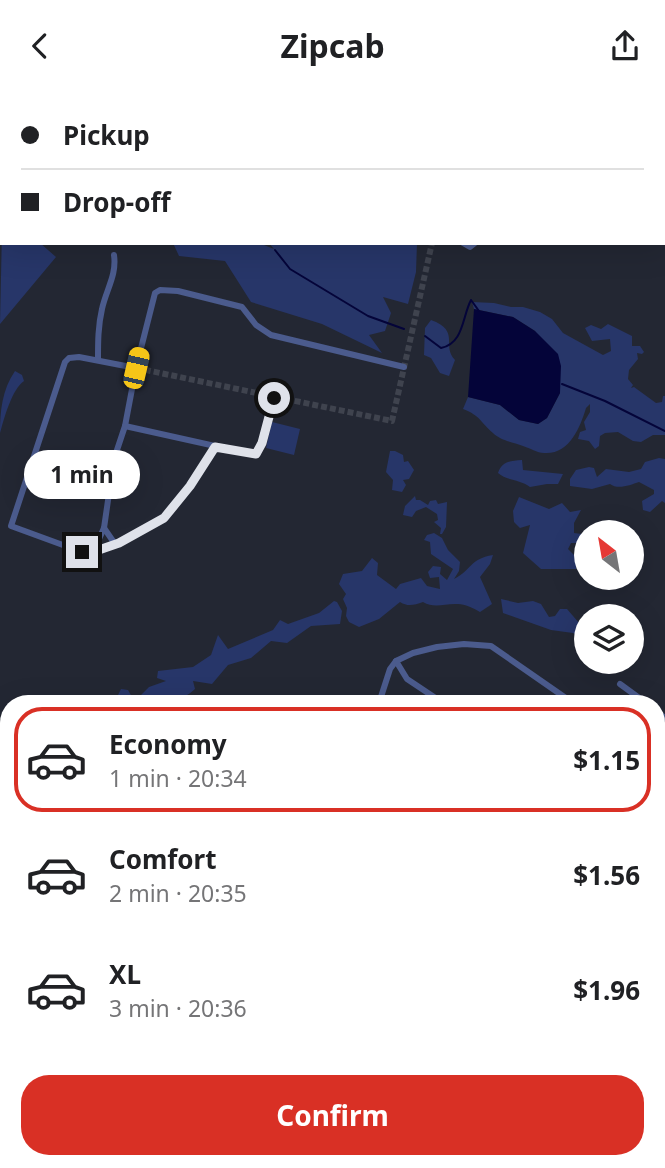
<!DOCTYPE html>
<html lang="en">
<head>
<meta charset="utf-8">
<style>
  :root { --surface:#fff; --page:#f2f2f2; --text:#202124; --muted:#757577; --line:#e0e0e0; --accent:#d93025 }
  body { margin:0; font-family:"Noto Sans",sans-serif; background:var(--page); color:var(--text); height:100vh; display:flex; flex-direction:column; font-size:26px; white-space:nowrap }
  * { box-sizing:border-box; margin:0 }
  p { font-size:23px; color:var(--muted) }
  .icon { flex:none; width:38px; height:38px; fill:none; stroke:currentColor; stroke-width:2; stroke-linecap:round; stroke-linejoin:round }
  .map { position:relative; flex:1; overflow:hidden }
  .sheet { position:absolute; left:0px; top:604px; width:665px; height:474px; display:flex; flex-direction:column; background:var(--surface); border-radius:28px 28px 0 0; box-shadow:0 7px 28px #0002 }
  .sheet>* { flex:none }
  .top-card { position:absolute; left:0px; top:0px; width:665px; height:154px; box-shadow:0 7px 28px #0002; display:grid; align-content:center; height:154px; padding:0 21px; background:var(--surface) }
  .needle { width:46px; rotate:329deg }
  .buttons { position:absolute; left:574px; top:429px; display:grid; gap:14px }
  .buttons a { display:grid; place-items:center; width:70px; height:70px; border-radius:50%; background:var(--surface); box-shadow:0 7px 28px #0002; font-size:35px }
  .end { position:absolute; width:32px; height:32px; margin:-16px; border:9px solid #dfe2ea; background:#111; box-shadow:0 0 0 4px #111 }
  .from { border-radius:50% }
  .bubble { position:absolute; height:49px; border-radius:24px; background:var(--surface); box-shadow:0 7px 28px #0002; font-size:23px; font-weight:700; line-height:49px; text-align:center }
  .car { position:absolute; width:21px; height:42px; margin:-21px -10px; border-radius:9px; box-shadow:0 0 5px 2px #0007; background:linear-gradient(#f5c518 24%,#345 0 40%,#f5c518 0 76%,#345 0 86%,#f5c518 0) }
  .top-card b { display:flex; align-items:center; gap:24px; height:66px; font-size:26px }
  .top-card b+b { border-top:2px solid var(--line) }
  .top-card i { width:18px; height:18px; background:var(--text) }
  ul { padding:12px 0 0; list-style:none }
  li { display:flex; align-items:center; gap:21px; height:105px; margin:0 14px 10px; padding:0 7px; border:4px solid transparent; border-radius:28px }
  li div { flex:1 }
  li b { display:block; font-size:26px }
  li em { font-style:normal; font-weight:700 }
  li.active { border-color:var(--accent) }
  li>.icon { width:63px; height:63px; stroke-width:1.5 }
  .action { display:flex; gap:14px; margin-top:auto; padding:14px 21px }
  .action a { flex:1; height:80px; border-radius:28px; background:var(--accent); color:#fff; font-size:28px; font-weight:700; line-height:80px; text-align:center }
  header { display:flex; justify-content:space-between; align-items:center; height:91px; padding:0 21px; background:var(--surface); font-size:32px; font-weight:700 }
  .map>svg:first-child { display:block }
</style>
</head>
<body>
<header><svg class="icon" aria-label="back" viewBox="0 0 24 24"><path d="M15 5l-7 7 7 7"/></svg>Zipcab<svg class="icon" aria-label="share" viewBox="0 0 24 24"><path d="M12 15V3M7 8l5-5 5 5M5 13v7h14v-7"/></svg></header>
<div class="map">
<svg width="665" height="1077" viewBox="0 0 665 1077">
  <rect width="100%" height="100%" fill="#232733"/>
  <g fill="#273669">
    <path d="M2,139V152H40L56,166L0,233Z"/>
    <path d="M173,152H259L274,158L269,152H417L416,181L408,213L383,206L391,222L385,240L369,244L382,262L322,233L251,211L225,170L179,165Z"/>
    <path d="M472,211L494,212L511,216H523L540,221L552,228L563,242L603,264L611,260L610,248L592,250L585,237L591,234L601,238L608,233L632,245V255H640L644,261L642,263L637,262L638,268L629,279L628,288L633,294L631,297L634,296L656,312L662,311L663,305H665V344H653L641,351L633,350L618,341L605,342L600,345L599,355L595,358L589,350L578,348L580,341L586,339L584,331L590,321V313L586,317C580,337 569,364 544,362C537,362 530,357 523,355C513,351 501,350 493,342C480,331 481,325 463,318L468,306L500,314L519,329L538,333L547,327L560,302L535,240L513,226L474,218Z"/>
    <path d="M431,229C461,240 441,254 455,269L449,285L440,282L431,267L424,264L425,237Z"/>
    <path d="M15,280L22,284L24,290C12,298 4,327 0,342C0,320 2,299 15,280Z"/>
    <path d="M272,331L300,338L294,364L266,357Z"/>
    <path d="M390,360H395L403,364L404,371L408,370L414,379L409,388L403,389L406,394L402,401L392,399L393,389L386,381Z"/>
    <path d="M659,367L665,368V412L662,410L650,421L643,419L642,410L654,403V399L639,391C630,394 618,399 610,393L592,398L570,395V388L576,379L589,376L594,377L597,386L606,378L629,381L641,378L645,371Z"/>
    <path d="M522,369L523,379L563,383L558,393H547L530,396C520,388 507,390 498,382C502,370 510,370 522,369Z"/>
    <path d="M415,405L416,409H420L428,414L430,410L436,409L438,413L447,411L446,436L442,443H440L441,437L434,431L438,429L437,423L426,416L416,420L412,426L403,424L405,415Z"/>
    <path d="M519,406L549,418L562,412L570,421L581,419L574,432V442L582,443L588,436L597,441H586V452H571L568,458L576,466V478H541L523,462L530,434L520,437L514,431L513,420Z"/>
    <path d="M434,442L442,447L448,459L460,471L459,480L454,488C472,479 469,468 493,464L490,473L480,486L492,513L480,521C473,517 465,513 458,513C445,512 435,518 423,511C414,514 408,516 400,511L379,528L359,536L349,531L346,525L347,517L343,508L346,503L339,493L343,483L362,480L372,467L378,472L377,484L396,498L400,493L421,487L427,495L440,498L439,486L430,487L428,481L433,475L441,476L440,483L447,489L453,478L431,463L430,451L424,449L427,444Z"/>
    <path d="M501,508L518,512L533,510L541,513L549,526L555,525L560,518H567L586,540V550L573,542L551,539L503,522Z"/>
    <path d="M334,510L337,511L342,520L340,533L311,535L287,552L271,550L251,567L228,574L212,593L193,590L195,598C175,617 148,612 122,612L117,606L121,598L128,599L132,606L137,608L149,596L166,590L157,587L158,580L193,576L211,564L218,544L228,558L273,539L280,529L288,533L319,522Z"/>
    <path d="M9,679V730L0,743V681Z"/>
  </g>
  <path fill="#040439" d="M474,218L513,226L535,240L558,263L561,275L560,302L547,327L538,333L519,329L500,314L468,306Z"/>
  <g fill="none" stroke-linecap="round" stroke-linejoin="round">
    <g stroke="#040439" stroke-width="2">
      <path d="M115,0V2"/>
      <path d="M275,159L290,178L368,225L404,238"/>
      <path d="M425,245L441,257C464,252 462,226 471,209L479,220"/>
      <path d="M562,293L605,310L665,340"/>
    </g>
    <path stroke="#3f434e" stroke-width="6" stroke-dasharray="6 3" stroke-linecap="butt" d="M136,277L392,330L432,152"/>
    <g stroke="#4b5b8d" stroke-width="6">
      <path d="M397,0V2"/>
      <path d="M663,117L665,118"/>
      <path d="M463,152L470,156L475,152"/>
      <path d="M79,266L136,277L125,335L114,368L104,437L93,461H82L11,435L65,271L69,267Z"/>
      <path d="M98,269C98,251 98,235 102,218C106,199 117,184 114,164"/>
      <path d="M136,277L155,202L160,199L178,200L242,216L256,234L271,244L404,276"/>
      <path d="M125,335L256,364L262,352L274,307"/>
      <path d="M104,437L115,453"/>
      <path d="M93,461L127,448L164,427L190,395L215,356"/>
      <path d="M396,570L407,588L443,612"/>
      <path d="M620,593L646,612"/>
      <path d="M303,612L325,609L344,612"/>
      <path d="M379,612L390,578L396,570L413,562L437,556L464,553L491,555L573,612"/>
      <path d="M656,620L665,627"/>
      <path d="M656,671L665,677"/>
      <path d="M656,714L665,702"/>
      <path d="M656,763L665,769"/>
      <path d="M0,781L9,770"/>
      <path d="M656,859L665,864"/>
      <path d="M0,981L9,975"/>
      <path d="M0,995L9,1000"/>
      <path d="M82,1069L101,1077"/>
      <path d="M112,1069L113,1077"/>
    </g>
    <g stroke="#6d8cf2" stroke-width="8">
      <path d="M465,0L467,2"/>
      <path d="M663,87H665"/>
    </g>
  </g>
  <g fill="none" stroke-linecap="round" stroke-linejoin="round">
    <path stroke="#dfe2ea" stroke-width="9" d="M82,461H93L119,452L164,427L190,395L215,356L256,363L262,352L274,307"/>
  </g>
</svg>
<div class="buttons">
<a><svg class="needle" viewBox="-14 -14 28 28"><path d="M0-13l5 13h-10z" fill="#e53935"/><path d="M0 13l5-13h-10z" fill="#757577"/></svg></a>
<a><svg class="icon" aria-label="layers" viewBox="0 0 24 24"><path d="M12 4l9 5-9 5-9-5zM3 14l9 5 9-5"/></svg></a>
</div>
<i class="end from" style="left:274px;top:307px"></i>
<i class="end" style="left:82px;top:461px"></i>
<div class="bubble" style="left:24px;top:359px;width:116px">1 min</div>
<i class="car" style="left:136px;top:277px;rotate:13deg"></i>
<div class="top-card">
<b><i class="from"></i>Pickup</b>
<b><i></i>Drop-off</b>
</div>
<section class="sheet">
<ul>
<li class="active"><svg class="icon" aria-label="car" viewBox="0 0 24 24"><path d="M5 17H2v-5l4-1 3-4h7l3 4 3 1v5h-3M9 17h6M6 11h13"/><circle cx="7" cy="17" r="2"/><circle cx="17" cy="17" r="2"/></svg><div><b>Economy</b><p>1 min · 20:34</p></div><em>$1.15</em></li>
<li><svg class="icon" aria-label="car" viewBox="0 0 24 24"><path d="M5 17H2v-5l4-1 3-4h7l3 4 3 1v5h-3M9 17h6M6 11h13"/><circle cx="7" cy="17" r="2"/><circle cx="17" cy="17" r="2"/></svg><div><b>Comfort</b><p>2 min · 20:35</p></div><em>$1.56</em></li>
<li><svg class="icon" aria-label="car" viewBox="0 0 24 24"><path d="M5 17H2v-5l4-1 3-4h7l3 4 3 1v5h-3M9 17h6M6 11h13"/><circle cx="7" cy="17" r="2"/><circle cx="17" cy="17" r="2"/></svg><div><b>XL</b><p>3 min · 20:36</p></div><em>$1.96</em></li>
</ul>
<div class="action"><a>Confirm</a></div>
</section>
</div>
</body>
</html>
